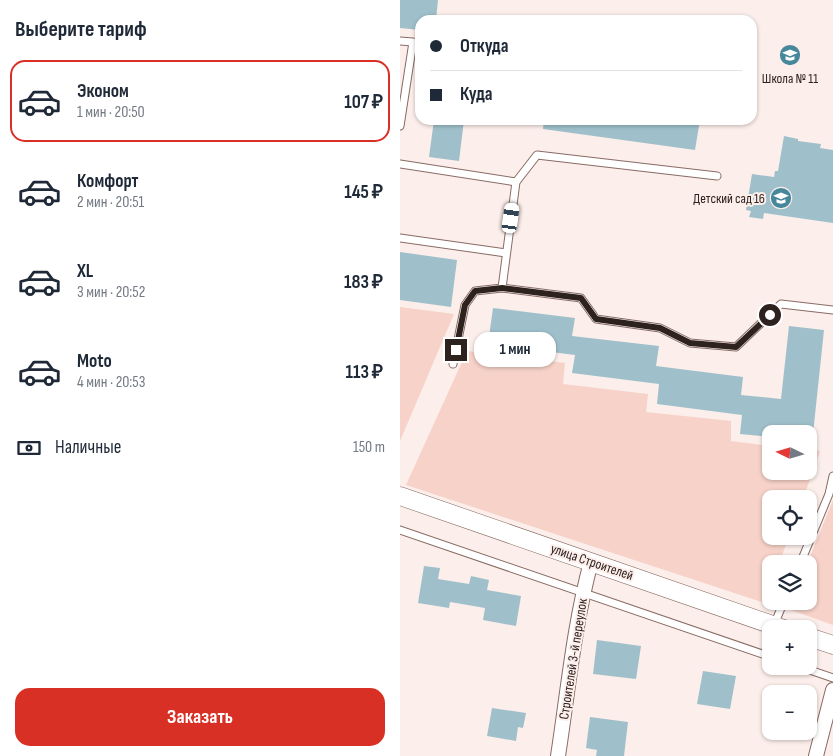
<!DOCTYPE html>
<html lang="ru">
<head>
<meta charset="utf-8">
<style>
  :root { --surface:#fff; --page:#f6f6f7; --text:#1f2937; --muted:#747a83; --line:#e0e1e3; --accent:#d93025 }
  body { margin:0; font-family:"Sofia Sans Condensed",sans-serif; background:var(--page); color:var(--text); height:100vh; display:flex; flex-direction:column; font-size:19px; white-space:nowrap }
  * { box-sizing:border-box; margin:0 }
  p { font-size:16px; color:var(--muted) }
  .icon { flex:none; width:28px; height:28px; fill:none; stroke:currentColor; stroke-width:2; stroke-linecap:round; stroke-linejoin:round }
  .map { position:relative; flex:1; overflow:hidden }
  .panel { display:flex; flex-direction:column; background:var(--surface); width:400px }
  .panel>* { flex:none }
  .top-card { position:absolute; left:15px; top:15px; width:342px; height:110px; border-radius:15px; box-shadow:0 1px 4px #0004; display:grid; align-content:center; height:110px; padding:0 15px; background:var(--surface) }
  .needle { width:32px; rotate:275deg }
  .fabs { position:absolute; left:362px; top:425px; display:grid; gap:10px }
  .fabs a { display:grid; place-items:center; width:55px; height:55px; border-radius:10px; background:var(--surface); box-shadow:0 1px 4px #0004; font-size:25px }
  .end { position:absolute; width:22px; height:22px; margin:-11px; border:6px solid #2e221f; background:#fff; box-shadow:0 0 0 2px #fff }
  .from { border-radius:50% }
  .bubble { position:absolute; height:35px; border-radius:15px; background:var(--surface); box-shadow:0 1px 4px #0004; font-size:16px; font-weight:700; line-height:35px; text-align:center }
  .car { position:absolute; width:15px; height:30px; margin:-15px -8px; border-radius:6px; box-shadow:0 0 4px 1px #0007; background:linear-gradient(#fff 24%,#345 0 40%,#fff 0 76%,#345 0 86%,#fff 0) }
  .top-card b { display:flex; align-items:center; gap:18px; height:48px; font-size:19px }
  .top-card b+b { border-top:1px solid var(--line) }
  .top-card i { width:12px; height:12px; background:var(--text) }
  ul { padding:0; list-style:none }
  li { display:flex; align-items:center; gap:15px; height:82px; margin:0 10px 8px; padding:0 5px; border:2px solid transparent; border-radius:15px }
  li div { flex:1 }
  li b { display:block; font-size:19px }
  li em { font-style:normal; font-weight:700 }
  li.active { border-color:var(--accent) }
  li>.icon { width:45px; height:45px; stroke-width:1.5 }
  h2 { padding:0 15px; font-size:22px; line-height:60px }
  .pay { display:flex; align-items:center; gap:12px; height:55px; padding:0 15px; font-size:19px }
  .pay p { margin-inline-start:auto }
  .cta { display:flex; gap:10px; margin-top:auto; padding:10px 15px }
  .cta a { flex:1; height:58px; border-radius:15px; background:var(--accent); color:#fff; font-size:20px; font-weight:700; line-height:58px; text-align:center }
  main { display:flex; flex:1; min-height:0 }
  .map>svg:first-child { display:block }
</style>
</head>
<body>
<main>
<section class="panel">
<h2>Выберите тариф</h2>
<ul>
<li class="active"><svg class="icon" aria-label="car" viewBox="0 0 24 24"><path d="M5 17H2v-5l4-1 3-4h7l3 4 3 1v5h-3M9 17h6M6 11h13"/><circle cx="7" cy="17" r="2"/><circle cx="17" cy="17" r="2"/></svg><div><b>Эконом</b><p>1 мин · 20:50</p></div><em>107 ₽</em></li>
<li><svg class="icon" aria-label="car" viewBox="0 0 24 24"><path d="M5 17H2v-5l4-1 3-4h7l3 4 3 1v5h-3M9 17h6M6 11h13"/><circle cx="7" cy="17" r="2"/><circle cx="17" cy="17" r="2"/></svg><div><b>Комфорт</b><p>2 мин · 20:51</p></div><em>145 ₽</em></li>
<li><svg class="icon" aria-label="car" viewBox="0 0 24 24"><path d="M5 17H2v-5l4-1 3-4h7l3 4 3 1v5h-3M9 17h6M6 11h13"/><circle cx="7" cy="17" r="2"/><circle cx="17" cy="17" r="2"/></svg><div><b>XL</b><p>3 мин · 20:52</p></div><em>183 ₽</em></li>
<li><svg class="icon" aria-label="car" viewBox="0 0 24 24"><path d="M5 17H2v-5l4-1 3-4h7l3 4 3 1v5h-3M9 17h6M6 11h13"/><circle cx="7" cy="17" r="2"/><circle cx="17" cy="17" r="2"/></svg><div><b>Moto</b><p>4 мин · 20:53</p></div><em>113 ₽</em></li>
</ul>
<div class="pay"><svg class="icon" aria-label="cash" viewBox="0 0 24 24"><path d="M3 7h18v10H3z"/><circle cx="12" cy="12" r="2"/></svg>Наличные<p>150 m</p></div>
<div class="cta"><a>Заказать</a></div>
</section>
<div class="map">
<svg width="433" height="756" viewBox="0 0 433 756">
  <rect width="100%" height="100%" fill="#fceeea"/>
  <g fill="#f7d2c8">
    <path d="M0,307L54,314L0,441Z"/>
    <path d="M67,351L165,363L163,384L248,394L246,412L331,421V441L371,446V471H409V450L420,451L403,499H371V536H389L379,564H371V586L365,603L6,485Z"/>
    <path d="M433,500V625L388,609L391,601H409V564H407Z"/>
  </g>
  <g fill="#9fc0cb">
    <path d="M0,0H38L36,20H20V30L0,28Z"/>
    <path d="M34,120H64L59,161L29,157Z"/>
    <path d="M144,120H300L295,150L143,129Z"/>
    <path d="M384,136L398,139V141L421,144L420,148L433,150V223L364,213L363,219L349,217L351,211L346,210L352,174L374,177L375,171H378Z"/>
    <path d="M0,252L57,260L51,307L0,300Z"/>
    <path d="M93,308L175,318L172,336L259,346L256,366L343,377L341,395L381,399L389,326L424,330L413,434H371V437L340,434L342,415L257,404L259,384L172,373L175,355L88,344Z"/>
    <path d="M24,566L40,568L38,579L69,584L71,576L89,580L87,590L121,596L116,626L83,620L85,608L50,602L49,608L18,603Z"/>
    <path d="M197,640L241,646L236,679L193,674Z"/>
    <path d="M303,671L336,676L330,709L297,704Z"/>
    <path d="M92,708L126,713L123,728L118,727L116,741L87,736Z"/>
    <path d="M190,717L228,722L224,756H196L197,750L186,748Z"/>
  </g>
  <g fill="none" stroke-linecap="round" stroke-linejoin="round">
    <g stroke="#896b64" stroke-width="9">
      <g id="service">
        <path d="M0,41L13,42L0,126"/>
        <path d="M0,164L116,182"/>
        <path d="M0,238L106,253"/>
        <path d="M102,288L116,182L137,155L317,176"/>
        <path d="M53,364L65,305L75,291L102,288L181,298L196,319L260,328L290,343L336,347L381,304L433,310"/>
        <path d="M0,530L371,657"/>
        <path d="M400,564L429,494L433,476"/>
        <path d="M374,625L384,601"/>
        <path d="M398,666L433,678"/>
      </g>
    </g>
    <g stroke="#896b64" stroke-width="16">
      <g id="minor">
        <path d="M158,756C168,691 174,625 191,562"/>
        <path d="M416,756L433,690"/>
      </g>
    </g>
    <g stroke="#896b64" stroke-width="19">
      <g id="tertiary">
        <path d="M0,496L384,629"/>
        <path d="M409,637L433,645"/>
      </g>
    </g>
    <use href="#service" stroke="#fff" stroke-width="7"/>
    <use href="#minor" stroke="#fff" stroke-width="14"/>
    <use href="#tertiary" stroke="#fff" stroke-width="18"/>
  </g>
  <g fill="none" stroke-linecap="round" stroke-linejoin="round">
    <path stroke="#2e221f" stroke-width="6" d="M56,350L65,305L75,291L102,288L181,298L196,319L260,328L290,343L336,347L370,315"/>
  </g>
  <defs>
    <g id="school-disc" transform="scale(1.125)"><circle r="9.5" fill="#47879b" stroke="#fceeea"/><path d="M0-5L7-2L0 1L-7-2ZM-4 1L0 2.5L4 1V4Q0 6-4 4Z" fill="#fff"/></g>
  </defs>
  <g fill-rule="evenodd">
    <use href="#school-disc" x="390" y="55"/>
    <use href="#school-disc" x="381" y="198"/>
  </g>
  <g text-anchor="middle" dominant-baseline="central" stroke-width="4" stroke-linejoin="round" paint-order="stroke">
    <g font-size="14" fill="#2e221f" stroke="#fceeea">
      <text x="390" y="78">Школа № 11</text>
      <text x="365" y="198" text-anchor="end">Детский сад 16</text>
    </g>
    <g font-size="14" fill="#2e221f" stroke="#fceeea">
      <text transform="translate(192 562) rotate(19)">улица Строителей</text>
      <text transform="translate(173 659) rotate(-81)">Строителей 3-й переулок</text>
    </g>
  </g>
</svg>
<div class="fabs">
<a><svg class="needle" viewBox="-14 -14 28 28"><path d="M0-13l5 13h-10z" fill="#e53935"/><path d="M0 13l5-13h-10z" fill="#747a83"/></svg></a>
<a><svg class="icon" aria-label="locate" viewBox="0 0 24 24"><circle cx="12" cy="12" r="6"/><path d="M12 2v4M12 18v4M2 12h4M18 12h4"/></svg></a>
<a><svg class="icon" aria-label="layers" viewBox="0 0 24 24"><path d="M12 4l9 5-9 5-9-5zM3 14l9 5 9-5"/></svg></a>
<a>+</a>
<a>−</a>
</div>
<i class="end from" style="left:370px;top:315px"></i>
<i class="end" style="left:56px;top:350px"></i>
<div class="bubble" style="left:74px;top:332px;width:82px">1 мин</div>
<i class="car" style="left:111px;top:218px;rotate:8deg"></i>
<div class="top-card">
<b><i class="from"></i>Откуда</b>
<b><i></i>Куда</b>
</div>
</div>
</main>
</body>
</html>
